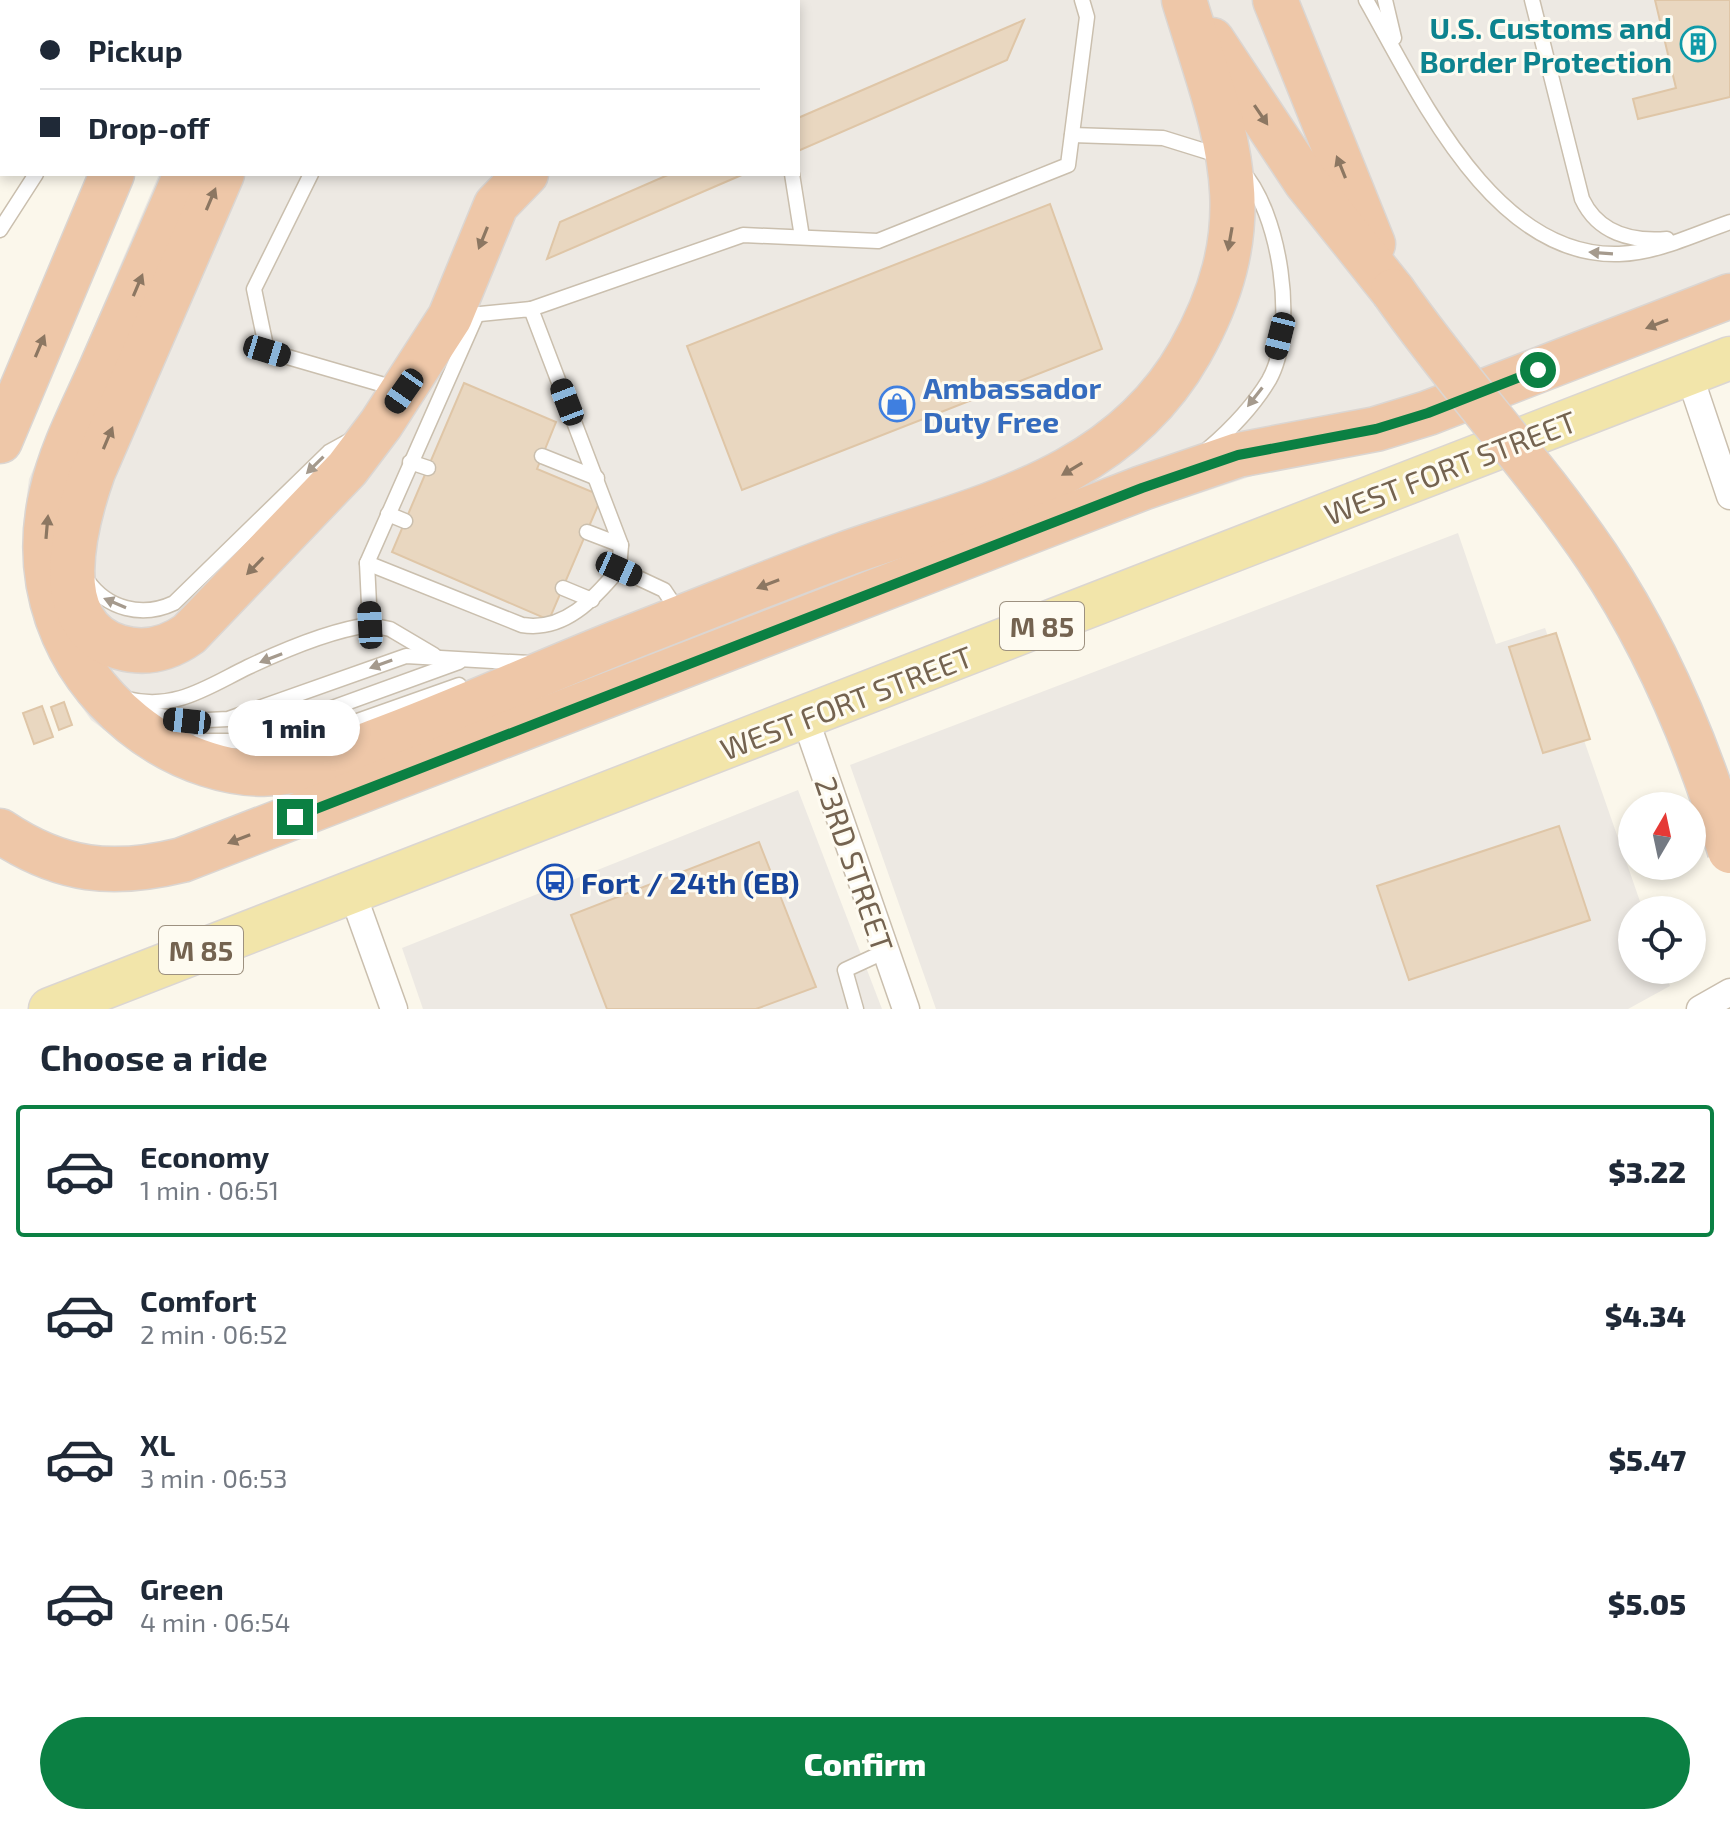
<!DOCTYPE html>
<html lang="en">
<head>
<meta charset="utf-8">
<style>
  :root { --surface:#fff; --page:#f2f2f3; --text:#1f2937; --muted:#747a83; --line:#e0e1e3; --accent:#0b8043 }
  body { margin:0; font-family:"Exo 2",sans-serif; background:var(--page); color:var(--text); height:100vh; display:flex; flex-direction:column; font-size:30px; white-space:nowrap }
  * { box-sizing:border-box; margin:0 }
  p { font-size:26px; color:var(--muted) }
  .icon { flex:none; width:44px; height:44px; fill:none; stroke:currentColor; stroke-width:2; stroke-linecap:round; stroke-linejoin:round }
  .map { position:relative; height:1009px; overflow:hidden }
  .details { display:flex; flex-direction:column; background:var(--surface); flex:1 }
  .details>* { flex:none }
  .banner { position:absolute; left:0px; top:0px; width:800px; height:176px; box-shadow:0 4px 12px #0003; display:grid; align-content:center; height:176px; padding:0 40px; background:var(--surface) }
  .needle { width:52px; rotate:9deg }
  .controls { position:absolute; left:1618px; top:792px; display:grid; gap:16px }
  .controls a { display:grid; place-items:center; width:88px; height:88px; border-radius:50%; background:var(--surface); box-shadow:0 4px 12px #0003; font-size:40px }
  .end { position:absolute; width:36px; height:36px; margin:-18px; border:10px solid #0b8043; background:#fff; box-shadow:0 0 0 4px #fff }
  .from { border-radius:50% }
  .bubble { position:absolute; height:56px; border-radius:28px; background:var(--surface); box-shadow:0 4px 12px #0003; font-size:26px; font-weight:800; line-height:56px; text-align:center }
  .car { position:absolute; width:24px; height:48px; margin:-24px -12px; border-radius:10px; box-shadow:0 0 6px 2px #0007; background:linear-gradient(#222 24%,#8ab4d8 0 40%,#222 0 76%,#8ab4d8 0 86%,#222 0) }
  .banner b { display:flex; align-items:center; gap:28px; height:76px; font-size:30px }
  .banner b+b { border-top:2px solid var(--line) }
  .banner i { width:20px; height:20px; background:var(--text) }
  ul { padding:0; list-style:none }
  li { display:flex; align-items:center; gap:24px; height:132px; margin:0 16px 12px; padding:0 24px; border:4px solid transparent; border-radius:8px }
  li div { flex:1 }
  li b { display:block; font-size:30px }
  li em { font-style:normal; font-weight:800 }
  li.active { border-color:var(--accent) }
  li>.icon { width:72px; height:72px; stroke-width:1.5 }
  h2 { padding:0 40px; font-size:36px; line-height:96px }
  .button { display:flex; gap:16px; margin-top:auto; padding:16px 40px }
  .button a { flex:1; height:92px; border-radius:48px; background:var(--accent); color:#fff; font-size:32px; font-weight:800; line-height:92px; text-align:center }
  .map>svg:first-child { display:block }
</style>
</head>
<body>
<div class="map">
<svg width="1730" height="1009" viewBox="0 0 1730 1009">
  <rect width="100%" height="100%" fill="#fbf7eb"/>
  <g fill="#ede9e3">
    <path d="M234,0H1730V317L1177,501L1164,465L330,786L200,784L147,762L91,720L56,671L34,623L25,570L23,524L29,479L159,174H798V2Z"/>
    <path d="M1458,533L1496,644L1545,628L1643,910H1632V970H1664L1670,986L1628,1009H936L850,765Z"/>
    <path d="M798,790L882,1009H423L402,948Z"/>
  </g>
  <g fill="#e9d7c0" stroke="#dfc6a7" stroke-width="2">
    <path d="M1655,0H1730V97L1638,119L1633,99L1676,88Z"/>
    <path d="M1024,20L1007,60L798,151V118Z"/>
    <path d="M670,174H744L547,259L560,222Z"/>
    <path d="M1050,204L1102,349L742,490L687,346Z"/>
    <path d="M464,383L556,422L537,469L602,496L549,620L392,552Z"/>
    <path d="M1556,633L1590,739L1543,753L1509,647Z"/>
    <path d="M64,702L72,725L59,730L51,707Z"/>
    <path d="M42,706L53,737L34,744L23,713Z"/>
    <path d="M1559,826L1590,920L1409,980L1377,886Z"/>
    <path d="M759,842L816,987L756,1009H607L571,915Z"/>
  </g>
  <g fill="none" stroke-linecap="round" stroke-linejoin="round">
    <g stroke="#cabfae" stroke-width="17">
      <g id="lane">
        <path d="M762,0V2"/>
        <path d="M1366,0C1419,93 1493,258 1619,254C1657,253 1695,234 1730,222"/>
        <path d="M1385,0L1394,38"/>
        <path d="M1532,0L1582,199C1598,233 1631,242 1667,239"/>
        <path d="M132,2L133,0"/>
        <path d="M397,2L398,0"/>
        <path d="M1072,135L1163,138L1221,156"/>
        <path d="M311,174L254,289L267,351L398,389"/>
        <path d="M792,174L802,237"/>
        <path d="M0,230L36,174"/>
        <path d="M531,309L743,235L878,241L1068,165L1087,17L1082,0"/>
        <path d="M477,314L367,563L522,625C564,632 594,599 619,569"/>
        <path d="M470,315L531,309L621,545L619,569L664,590L680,614"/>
        <path d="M1208,449C1230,430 1254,405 1269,380C1298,329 1280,211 1241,170"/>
        <path d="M542,456L597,478"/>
        <path d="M410,462L428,468"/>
        <path d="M388,514L405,521"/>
        <path d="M587,532L621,545"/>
        <path d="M367,563L370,625"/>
        <path d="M87,580C107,609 142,618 174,603L329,452L349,441"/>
        <path d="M563,588L592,600"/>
        <path d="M127,699C175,711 207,687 248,667C284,650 330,630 370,625L390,629L434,655"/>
        <path d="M145,713L187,721L228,719L406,656L529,663"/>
        <path d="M198,741H241L459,662"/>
        <path d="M264,754L459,685"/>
        <path d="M856,1009L845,970L886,951"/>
      </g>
    </g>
    <g stroke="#cabfae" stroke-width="29">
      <g id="street">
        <path d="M1689,374L1730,496"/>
        <path d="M805,718L906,1009"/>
        <path d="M352,892L394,1009"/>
        <path d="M1700,1009L1730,992"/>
      </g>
    </g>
    <g stroke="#dbd6d2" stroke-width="45">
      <path id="primary" d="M50,1009L1730,358"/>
    </g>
    <g stroke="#dbd6d2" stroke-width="47">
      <g id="highway">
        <path d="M1275,0L1373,244"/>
        <path d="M42,2L43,0"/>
        <path d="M79,2L80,0"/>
        <path d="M185,2L186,0"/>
        <path d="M261,2L262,0"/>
        <path d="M296,2L297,0"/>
        <path d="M716,2L720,0"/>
        <path d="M1212,40L1306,182L1393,291"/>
        <path d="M0,68L2,65"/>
        <path d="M0,141L2,138"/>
        <path d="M186,174C159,237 132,299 104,362C86,404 62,447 52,492C31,581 62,666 132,723C175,758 236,782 293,771C320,765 348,752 374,742C462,710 546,670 634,636C704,609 774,580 845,554C974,508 1117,482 1190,352C1266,217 1225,135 1184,0"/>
        <path d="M222,174L93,472C75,523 47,625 119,647C145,655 168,649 189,634L347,469L381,424L450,317L496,205L526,174"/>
        <path d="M0,441L112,174"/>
        <path d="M0,831C61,872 113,877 182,860L1142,488L1238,455L1376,429L1428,413L1730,296"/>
      </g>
    </g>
    <use href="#lane" stroke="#fff" stroke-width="14"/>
    <use href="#street" stroke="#fff" stroke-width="26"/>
    <use href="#primary" stroke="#f2e5aa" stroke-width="42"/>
    <use href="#highway" stroke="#eec7a8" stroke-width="44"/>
    <g stroke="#dbd6d2" stroke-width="47" stroke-linecap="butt">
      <path id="highway-bridge" d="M1393,291C1457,383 1534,464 1597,557C1658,648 1699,747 1730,851"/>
    </g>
    <use href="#highway-bridge" stroke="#eec7a8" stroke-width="44"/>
  </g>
  <defs><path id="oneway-solid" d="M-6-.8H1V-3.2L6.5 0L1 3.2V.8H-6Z" transform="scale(2)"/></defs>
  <g fill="#8c7762">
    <use href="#oneway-solid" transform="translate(1261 115) rotate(56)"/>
    <use href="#oneway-solid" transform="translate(1341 167) rotate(-112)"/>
    <use href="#oneway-solid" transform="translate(211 199) rotate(-67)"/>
    <use href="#oneway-solid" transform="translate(483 238) rotate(112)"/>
    <use href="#oneway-solid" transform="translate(1230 239) rotate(100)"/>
    <use href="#oneway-solid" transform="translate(138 285) rotate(-67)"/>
    <use href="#oneway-solid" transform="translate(1657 324) rotate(159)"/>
    <use href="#oneway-solid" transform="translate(40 346) rotate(-67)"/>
    <use href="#oneway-solid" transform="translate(108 438) rotate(-67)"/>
    <use href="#oneway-solid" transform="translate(1072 469) rotate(149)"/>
    <use href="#oneway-solid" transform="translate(47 527) rotate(-85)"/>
    <use href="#oneway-solid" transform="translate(255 566) rotate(134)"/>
    <use href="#oneway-solid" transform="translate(768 584) rotate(159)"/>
    <use href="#oneway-solid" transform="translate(239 839) rotate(159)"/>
  </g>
  <g fill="#a59a8d">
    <use href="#oneway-solid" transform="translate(1601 253) rotate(-176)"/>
    <use href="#oneway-solid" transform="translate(1255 397) rotate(128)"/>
    <use href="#oneway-solid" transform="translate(315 465) rotate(135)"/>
    <use href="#oneway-solid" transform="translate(115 603) rotate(-157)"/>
    <use href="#oneway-solid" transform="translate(271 658) rotate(159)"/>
    <use href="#oneway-solid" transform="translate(381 664) rotate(160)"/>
  </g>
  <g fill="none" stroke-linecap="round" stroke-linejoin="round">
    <path stroke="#0b8043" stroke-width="10" d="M295,817L1142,488L1238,455L1376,429L1428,413L1538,370"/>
  </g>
  <defs>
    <g id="building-ring" transform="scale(1.8)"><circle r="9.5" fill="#fefbf1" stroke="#0f9aa8" stroke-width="1.5"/><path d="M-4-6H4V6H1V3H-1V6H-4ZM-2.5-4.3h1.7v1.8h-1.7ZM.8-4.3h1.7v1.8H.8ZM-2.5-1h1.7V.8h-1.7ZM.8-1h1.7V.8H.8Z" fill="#0f9aa8"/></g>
    <g id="shop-ring" transform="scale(1.8)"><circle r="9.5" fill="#fefbf1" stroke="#3f7fe0" stroke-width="1.5"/><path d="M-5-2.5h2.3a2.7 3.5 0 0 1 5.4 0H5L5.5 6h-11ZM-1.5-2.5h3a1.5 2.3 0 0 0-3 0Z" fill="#3f7fe0"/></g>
    <g id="bus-ring" transform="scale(1.8)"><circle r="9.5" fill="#fefbf1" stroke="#1a4fb4" stroke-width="1.5"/><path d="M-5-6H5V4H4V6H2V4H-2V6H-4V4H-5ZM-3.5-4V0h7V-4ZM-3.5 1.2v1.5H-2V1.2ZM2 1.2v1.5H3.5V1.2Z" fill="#1a4fb4"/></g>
  </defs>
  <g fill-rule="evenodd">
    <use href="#building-ring" x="1698" y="44"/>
    <use href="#shop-ring" x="897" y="404"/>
    <use href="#bus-ring" x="555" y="882"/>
  </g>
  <g text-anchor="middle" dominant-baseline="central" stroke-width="6" stroke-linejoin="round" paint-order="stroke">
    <g fill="#fefbf1" stroke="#9d9180" stroke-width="2">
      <rect x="1000" y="602" width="84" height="48" rx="6"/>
      <rect x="159" y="926" width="84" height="48" rx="6"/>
    </g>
    <g font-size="28" font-weight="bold" fill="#746350">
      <text x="1042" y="626">M 85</text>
      <text x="201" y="950">M 85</text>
    </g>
    <g font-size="30" font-weight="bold" fill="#0d838f" stroke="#fefbf1" text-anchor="end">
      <text x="1672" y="27">U.S. Customs and<tspan x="1672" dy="34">Border Protection</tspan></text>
    </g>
    <g font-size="30" font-weight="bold" fill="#366cbe" stroke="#fefbf1" text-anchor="start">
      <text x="923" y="387">Ambassador<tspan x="923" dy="34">Duty Free</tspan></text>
    </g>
    <g font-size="30" fill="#746350" stroke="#fefbf1">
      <text transform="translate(1450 467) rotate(-21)">WEST FORT STREET</text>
      <text transform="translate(846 702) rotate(-21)">WEST FORT STREET</text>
      <text transform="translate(855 864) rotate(71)">23RD STREET</text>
    </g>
    <g font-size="30" font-weight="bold" fill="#164399" stroke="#fefbf1" text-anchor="start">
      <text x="581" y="882">Fort / 24th (EB)</text>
    </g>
  </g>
</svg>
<div class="controls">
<a><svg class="needle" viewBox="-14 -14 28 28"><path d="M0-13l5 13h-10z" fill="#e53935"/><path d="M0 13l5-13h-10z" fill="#747a83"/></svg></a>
<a><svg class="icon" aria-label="locate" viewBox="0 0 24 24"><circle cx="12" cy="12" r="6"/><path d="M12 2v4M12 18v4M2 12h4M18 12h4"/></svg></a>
</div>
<i class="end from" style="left:1538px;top:370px"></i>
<i class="end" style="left:295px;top:817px"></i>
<div class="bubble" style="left:228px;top:700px;width:132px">1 min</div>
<i class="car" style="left:1280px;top:336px;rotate:194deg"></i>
<i class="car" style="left:267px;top:351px;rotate:107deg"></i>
<i class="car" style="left:404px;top:391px;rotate:215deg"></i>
<i class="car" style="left:567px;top:402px;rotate:339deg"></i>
<i class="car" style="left:619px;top:569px;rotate:114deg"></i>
<i class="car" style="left:370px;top:625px;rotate:357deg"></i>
<i class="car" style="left:187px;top:721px;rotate:276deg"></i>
<div class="banner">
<b><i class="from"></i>Pickup</b>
<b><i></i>Drop-off</b>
</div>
</div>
<section class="details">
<h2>Choose a ride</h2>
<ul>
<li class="active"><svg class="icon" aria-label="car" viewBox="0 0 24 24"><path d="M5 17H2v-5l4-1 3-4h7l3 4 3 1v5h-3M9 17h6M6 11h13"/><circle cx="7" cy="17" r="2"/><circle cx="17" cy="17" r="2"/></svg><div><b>Economy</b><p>1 min · 06:51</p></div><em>$3.22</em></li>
<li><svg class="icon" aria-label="car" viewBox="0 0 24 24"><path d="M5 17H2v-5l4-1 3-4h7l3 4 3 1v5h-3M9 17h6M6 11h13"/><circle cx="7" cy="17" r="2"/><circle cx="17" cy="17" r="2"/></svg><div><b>Comfort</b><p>2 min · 06:52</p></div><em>$4.34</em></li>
<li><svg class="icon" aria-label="car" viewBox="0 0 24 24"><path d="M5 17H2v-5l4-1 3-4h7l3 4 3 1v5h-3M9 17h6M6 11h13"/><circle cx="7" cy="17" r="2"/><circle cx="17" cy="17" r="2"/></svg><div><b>XL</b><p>3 min · 06:53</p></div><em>$5.47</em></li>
<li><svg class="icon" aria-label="car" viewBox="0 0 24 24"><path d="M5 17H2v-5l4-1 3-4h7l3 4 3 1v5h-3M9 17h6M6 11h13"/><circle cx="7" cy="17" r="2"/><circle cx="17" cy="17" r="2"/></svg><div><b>Green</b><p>4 min · 06:54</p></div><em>$5.05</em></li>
</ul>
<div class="button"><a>Confirm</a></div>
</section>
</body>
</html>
